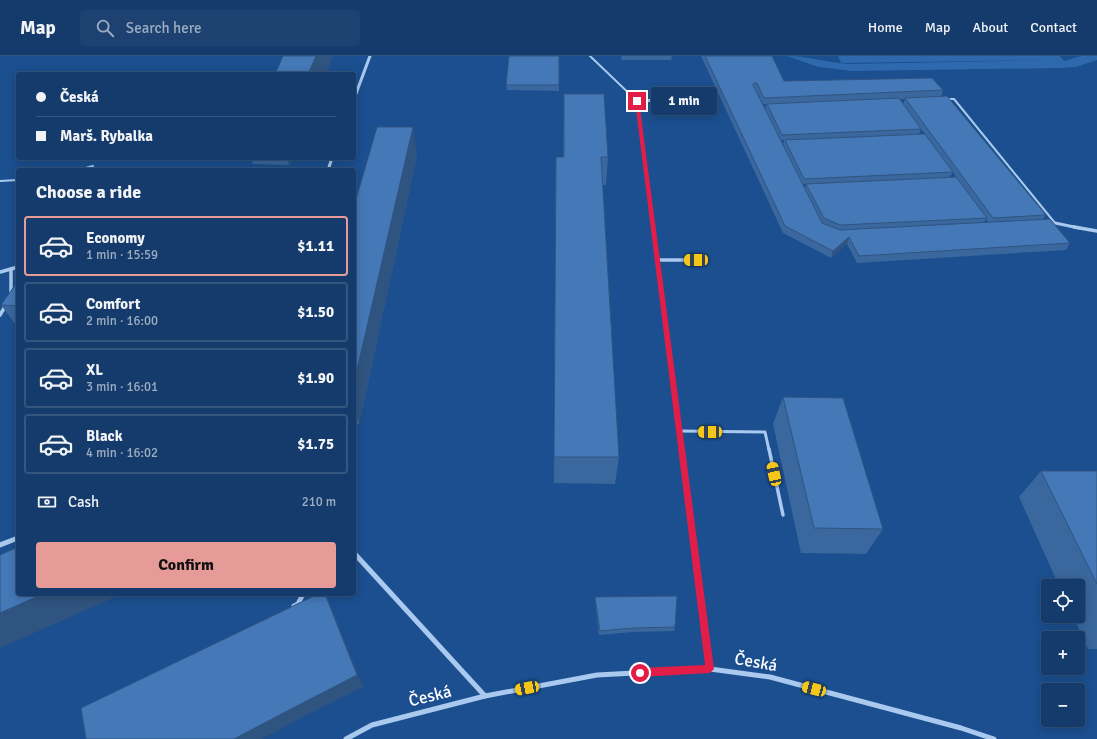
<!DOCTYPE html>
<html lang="en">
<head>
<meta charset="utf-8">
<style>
  :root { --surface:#143b6b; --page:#1d4271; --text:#f1f3f6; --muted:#9dadc1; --line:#33557e; --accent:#e69b98 }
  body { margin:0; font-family:Signika,sans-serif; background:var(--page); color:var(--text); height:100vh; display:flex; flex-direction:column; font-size:15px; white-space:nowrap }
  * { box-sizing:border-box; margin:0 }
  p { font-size:13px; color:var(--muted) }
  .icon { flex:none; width:22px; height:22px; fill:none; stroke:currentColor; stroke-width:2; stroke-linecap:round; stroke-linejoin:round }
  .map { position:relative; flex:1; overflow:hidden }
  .details { position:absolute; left:16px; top:112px; width:340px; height:428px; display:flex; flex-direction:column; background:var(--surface); border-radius:4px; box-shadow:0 2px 10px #0003,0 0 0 1px var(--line) }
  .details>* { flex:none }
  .guide { position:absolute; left:16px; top:16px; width:340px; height:88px; border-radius:4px; box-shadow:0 2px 10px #0003,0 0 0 1px var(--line); display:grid; align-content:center; height:88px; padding:0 20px; background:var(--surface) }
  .buttons { position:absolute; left:1041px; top:523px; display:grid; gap:8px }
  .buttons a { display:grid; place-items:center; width:44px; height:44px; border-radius:4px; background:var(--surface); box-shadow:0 2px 10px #0003,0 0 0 1px var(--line); font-size:20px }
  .end { position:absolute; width:18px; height:18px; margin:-9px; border:5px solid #e11d48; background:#fff; box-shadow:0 0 0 2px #fff }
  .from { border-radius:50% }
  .bubble { position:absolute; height:28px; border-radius:4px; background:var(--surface); box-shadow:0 2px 10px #0003,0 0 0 1px var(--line); font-size:13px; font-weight:700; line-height:28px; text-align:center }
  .car { position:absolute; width:12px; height:24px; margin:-12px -6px; border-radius:5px; box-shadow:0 0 3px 1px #0007; background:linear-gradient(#f5c518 24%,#345 0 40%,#f5c518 0 76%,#345 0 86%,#f5c518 0) }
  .guide b { display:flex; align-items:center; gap:14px; height:38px; font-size:15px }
  .guide b+b { border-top:1px solid var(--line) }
  .guide i { width:10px; height:10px; background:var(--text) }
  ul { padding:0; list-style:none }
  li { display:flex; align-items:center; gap:12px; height:60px; margin:0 8px 6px; padding:0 12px; border:2px solid var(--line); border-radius:4px }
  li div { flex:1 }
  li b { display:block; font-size:15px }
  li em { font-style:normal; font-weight:700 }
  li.on { border-color:var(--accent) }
  li>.icon { width:36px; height:36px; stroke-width:1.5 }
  h2 { padding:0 20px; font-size:18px; line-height:48px }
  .pay { display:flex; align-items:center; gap:10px; height:44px; padding:0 20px; font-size:15px }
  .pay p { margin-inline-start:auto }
  .primary-button { display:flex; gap:8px; margin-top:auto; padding:8px 20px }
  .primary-button a { flex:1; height:46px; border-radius:4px; background:var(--accent); color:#111; font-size:16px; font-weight:700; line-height:46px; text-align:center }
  header { display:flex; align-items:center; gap:24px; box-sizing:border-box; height:56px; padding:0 20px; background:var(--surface); border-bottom:1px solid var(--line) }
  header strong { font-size:19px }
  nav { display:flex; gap:22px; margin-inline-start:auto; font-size:14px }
  .search { width:280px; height:36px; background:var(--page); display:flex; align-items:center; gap:10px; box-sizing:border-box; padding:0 14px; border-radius:4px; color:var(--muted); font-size:15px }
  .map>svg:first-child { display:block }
</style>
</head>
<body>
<header>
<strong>Map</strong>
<div class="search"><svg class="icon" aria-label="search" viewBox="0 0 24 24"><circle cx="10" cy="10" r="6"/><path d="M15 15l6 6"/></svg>Search here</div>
<nav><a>Home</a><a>Map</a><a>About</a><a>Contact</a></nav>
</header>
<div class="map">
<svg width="1097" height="683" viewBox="0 0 1097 683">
  <rect width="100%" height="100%" fill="#1b4f8f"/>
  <path fill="#2e69ad" d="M787,0C808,0 828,7 849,8L1063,4L841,7L838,0H1060L1064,5L1081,0H1097V4L1076,11L1061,12L852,15L818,11Z"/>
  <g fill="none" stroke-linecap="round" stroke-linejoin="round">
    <g stroke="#a9c9ee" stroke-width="2">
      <path d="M590,0L637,45"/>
      <path d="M946,43H954L1055,167"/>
      <path d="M78,114L93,110"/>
      <path d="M0,125L18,124"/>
    </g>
    <path stroke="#a9c9ee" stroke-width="3" d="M679,375L765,376L769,394"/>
    <path stroke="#a9c9ee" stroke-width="3.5" d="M769,393L783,459"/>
    <g stroke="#a9c9ee" stroke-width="3">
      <path d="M354,43L370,0"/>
      <path d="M328,114L332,102"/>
      <path d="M1055,167L1079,172"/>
      <path d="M653,172L637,45L659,44"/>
    </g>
    <g stroke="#a9c9ee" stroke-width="3.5">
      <path d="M653,171L682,394"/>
      <path d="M1074,171L1097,175"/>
      <path d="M657,204H696"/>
      <path d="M0,216L11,213"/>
      <path d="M11,239V213L18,211"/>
      <path d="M0,259L6,249"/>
    </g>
    <g stroke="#a9c9ee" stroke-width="5">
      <path d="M682,393L710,613"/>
      <path d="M0,489L18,482"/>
      <path d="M354,497L485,640"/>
      <path d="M294,550L298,548L303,538"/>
      <path d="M346,683L372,669L485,640L597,619L710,613L770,621L961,672L994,683"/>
    </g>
  </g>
  <g fill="#3a679d" fill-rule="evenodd">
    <path d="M559,0V35L507,34L506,29Z"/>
    <path d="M621,0H672L671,4H622Z"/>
    <path d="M701,0H772L784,25L943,34L941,41L1046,159L1043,163L1070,187L1066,194L857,207L847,188L831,202L783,177ZM756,34L763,48H766L765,53ZM899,43H905L903,48ZM921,73L925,78H919ZM781,84H784L783,89ZM953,116L956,121H950ZM803,128H806L805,132ZM986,163L988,166H984Z"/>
    <path d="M564,38L608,101L606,129H602L619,401L615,428L554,427L556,101H563Z"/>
    <path d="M417,99L359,368H354V150Z"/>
    <path d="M251,102H292L289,109L253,108Z"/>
    <path d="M18,225V272L1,249Z"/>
    <path d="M783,341L883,473L866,498L801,497L773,368Z"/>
    <path d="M1041,415H1097V593H1088L1073,560H1078V530H1059L1019,441Z"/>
    <path d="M595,541L675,571L674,575L633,576L599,579L595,545Z"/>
  </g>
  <g fill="#305480">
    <path d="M316,0H333L326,18H308Z"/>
    <path d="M413,71L417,99L359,368L354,350V327Z"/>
    <path d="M287,102H292L289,109Z"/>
    <path d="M849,181L847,188L831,202L833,195Z"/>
    <path d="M43,538H122L0,592V557Z"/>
    <path d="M325,538L330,548L363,631L299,663L262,683H234Z"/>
  </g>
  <g fill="#4478b7" stroke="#305480">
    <path d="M283,0H316L308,18H275Z"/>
    <path d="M509,0H559V29H506Z"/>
    <path d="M705,0H772L784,25L932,22L943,34L764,42L757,27H754L753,29L822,167L840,174L1050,163L1070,187L859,200L849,181L833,195L785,170Z"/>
    <path d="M564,38H604L608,101H601L619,401H554L556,101H564Z"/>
    <path d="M947,40L1046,159L993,162L905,42Z"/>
    <path d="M899,42L921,73L782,79L767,48Z"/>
    <path d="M377,71H413L354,327V150Z"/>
    <path d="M925,78L953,116L804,123L785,84Z"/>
    <path d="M956,121L987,162L840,169L824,162L806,128Z"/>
    <path d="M18,225V250L1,249Z"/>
    <path d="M783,341L843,342L883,473L814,472Z"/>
    <path d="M1041,415H1097V528Z"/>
    <path d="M18,491V538H43L0,557V499Z"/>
    <path d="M318,538H325L357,619L291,653L234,683H86L81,652Z"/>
    <path d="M677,540L675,571L634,572L600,575L595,541Z"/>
  </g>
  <path fill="#e11d48" d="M637,43L639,45L714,613L710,617L640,621L635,617L640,612L705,609L635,45Z"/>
  <g text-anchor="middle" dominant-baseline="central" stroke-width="3" stroke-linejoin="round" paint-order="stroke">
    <g font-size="17" fill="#fff" stroke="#1b4f8f">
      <text transform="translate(756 606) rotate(10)">Česká</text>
      <text transform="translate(430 640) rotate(-14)">Česká</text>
    </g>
  </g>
</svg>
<div class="buttons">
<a><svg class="icon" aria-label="locate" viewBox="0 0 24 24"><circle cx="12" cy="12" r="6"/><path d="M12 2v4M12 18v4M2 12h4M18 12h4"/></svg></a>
<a>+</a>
<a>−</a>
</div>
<i class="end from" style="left:640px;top:617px"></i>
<i class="end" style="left:637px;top:45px"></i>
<div class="bubble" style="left:651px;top:31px;width:66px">1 min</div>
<i class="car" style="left:696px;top:204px;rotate:270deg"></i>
<i class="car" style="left:710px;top:376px;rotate:270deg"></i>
<i class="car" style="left:774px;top:418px;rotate:348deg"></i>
<i class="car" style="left:527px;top:632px;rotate:259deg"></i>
<i class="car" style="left:814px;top:633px;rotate:285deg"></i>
<div class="guide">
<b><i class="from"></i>Česká</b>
<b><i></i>Marš. Rybalka</b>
</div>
<section class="details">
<h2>Choose a ride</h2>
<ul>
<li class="on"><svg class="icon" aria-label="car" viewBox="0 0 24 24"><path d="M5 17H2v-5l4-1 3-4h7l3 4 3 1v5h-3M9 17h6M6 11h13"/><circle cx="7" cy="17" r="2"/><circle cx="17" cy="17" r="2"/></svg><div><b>Economy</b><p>1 min · 15:59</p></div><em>$1.11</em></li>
<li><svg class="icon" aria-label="car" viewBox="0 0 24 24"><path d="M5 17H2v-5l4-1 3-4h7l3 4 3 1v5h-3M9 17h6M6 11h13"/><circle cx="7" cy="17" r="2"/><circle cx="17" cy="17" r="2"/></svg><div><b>Comfort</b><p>2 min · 16:00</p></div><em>$1.50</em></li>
<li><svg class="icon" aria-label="car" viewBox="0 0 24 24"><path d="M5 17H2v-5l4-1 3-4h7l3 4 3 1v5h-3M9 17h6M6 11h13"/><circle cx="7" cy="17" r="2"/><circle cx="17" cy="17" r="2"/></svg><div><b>XL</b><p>3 min · 16:01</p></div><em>$1.90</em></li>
<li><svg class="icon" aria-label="car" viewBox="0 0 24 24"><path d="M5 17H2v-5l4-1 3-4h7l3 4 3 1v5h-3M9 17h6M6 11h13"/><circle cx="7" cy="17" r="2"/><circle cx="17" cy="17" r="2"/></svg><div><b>Black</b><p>4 min · 16:02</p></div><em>$1.75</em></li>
</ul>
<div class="pay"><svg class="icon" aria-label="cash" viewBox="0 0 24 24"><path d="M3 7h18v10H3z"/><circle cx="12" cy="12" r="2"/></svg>Cash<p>210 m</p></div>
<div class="primary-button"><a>Confirm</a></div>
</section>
</div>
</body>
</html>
